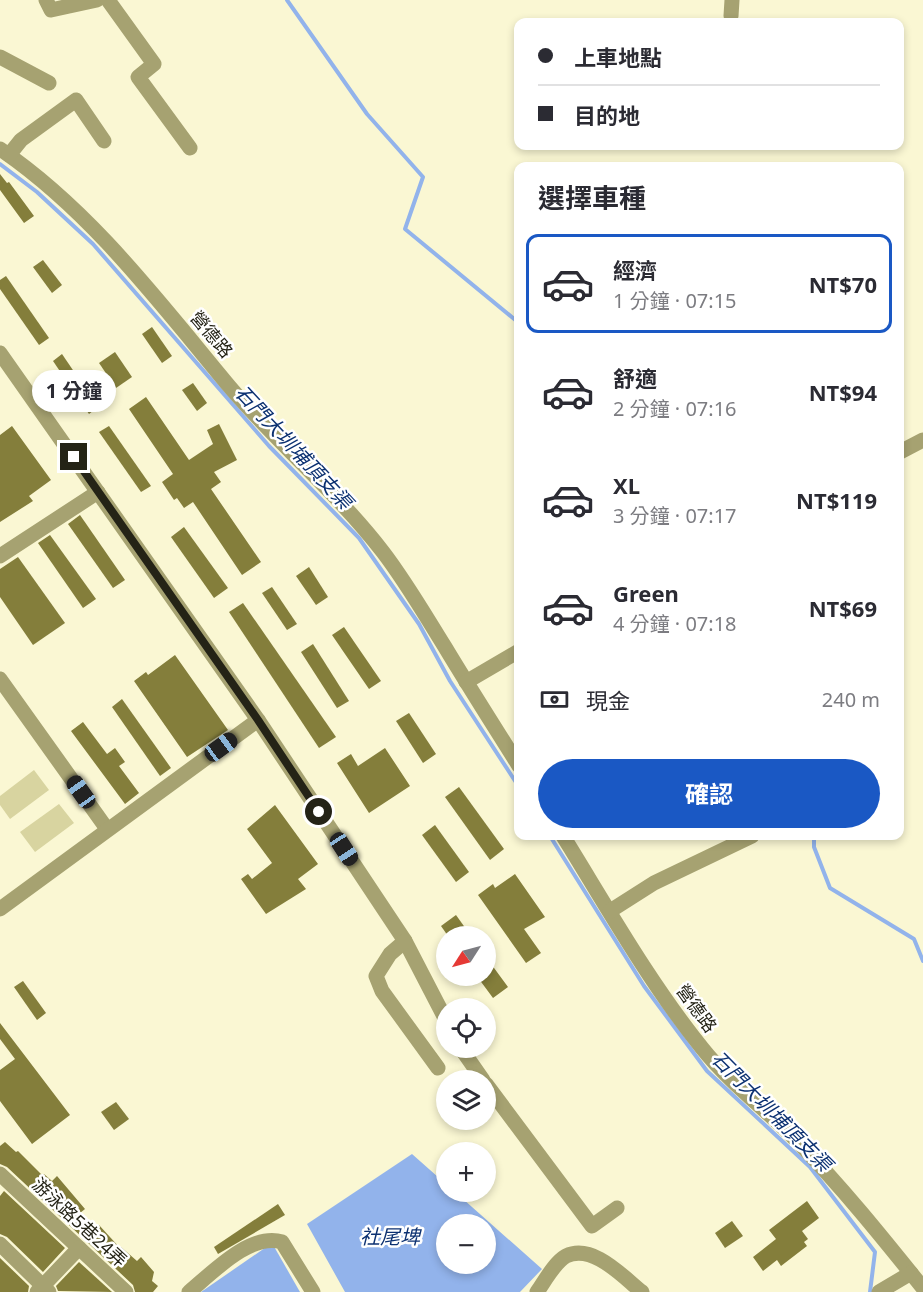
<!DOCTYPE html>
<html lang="zh-TW">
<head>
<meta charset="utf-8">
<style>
  :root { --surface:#fff; --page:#f7f7f7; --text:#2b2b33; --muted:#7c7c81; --line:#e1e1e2; --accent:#1a58c4 }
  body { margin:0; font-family:"Noto Sans","Noto Sans TC",sans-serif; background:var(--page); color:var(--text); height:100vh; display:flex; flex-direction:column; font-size:22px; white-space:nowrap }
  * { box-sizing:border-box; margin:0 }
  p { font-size:20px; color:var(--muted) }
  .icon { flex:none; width:33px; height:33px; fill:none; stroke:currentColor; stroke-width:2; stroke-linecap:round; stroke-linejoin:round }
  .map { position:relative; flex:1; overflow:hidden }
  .sheet { position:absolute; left:514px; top:162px; width:390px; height:678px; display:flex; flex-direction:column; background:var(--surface); border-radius:12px; box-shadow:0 3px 9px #0003 }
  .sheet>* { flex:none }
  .banner { position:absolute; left:514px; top:18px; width:390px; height:132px; border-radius:12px; box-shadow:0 3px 9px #0003; display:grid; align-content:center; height:132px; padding:0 24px; background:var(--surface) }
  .needle { width:39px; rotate:234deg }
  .tools { position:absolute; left:436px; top:926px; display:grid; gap:12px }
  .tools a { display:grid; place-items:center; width:60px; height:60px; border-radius:50%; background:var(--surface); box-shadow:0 3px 9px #0003; font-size:30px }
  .end { position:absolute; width:27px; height:27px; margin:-14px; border:8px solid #242316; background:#fff; box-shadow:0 0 0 3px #fff }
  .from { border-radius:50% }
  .bubble { position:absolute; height:42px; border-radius:21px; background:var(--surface); box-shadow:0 3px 9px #0003; font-size:20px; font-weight:700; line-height:42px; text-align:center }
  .car { position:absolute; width:18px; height:36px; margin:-18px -9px; border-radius:8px; box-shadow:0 0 4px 2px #0007; background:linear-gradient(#222 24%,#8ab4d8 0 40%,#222 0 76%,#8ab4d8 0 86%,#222 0) }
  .banner b { display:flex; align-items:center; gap:21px; height:57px; font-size:22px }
  .banner b+b { border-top:2px solid var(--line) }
  .banner i { width:15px; height:15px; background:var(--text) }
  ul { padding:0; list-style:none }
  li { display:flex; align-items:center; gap:18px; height:99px; margin:0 12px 9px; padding:0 12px; border:3px solid transparent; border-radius:12px }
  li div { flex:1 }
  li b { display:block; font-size:22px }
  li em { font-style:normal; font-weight:700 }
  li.active { border-color:var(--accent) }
  li>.icon { width:54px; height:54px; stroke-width:1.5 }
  h2 { padding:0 24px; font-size:27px; line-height:72px }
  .pay { display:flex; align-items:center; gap:15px; height:66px; padding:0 24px; font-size:22px }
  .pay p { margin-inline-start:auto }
  .cta { display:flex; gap:12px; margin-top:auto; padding:12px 24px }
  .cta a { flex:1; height:69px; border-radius:36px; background:var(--accent); color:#fff; font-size:24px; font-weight:700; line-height:69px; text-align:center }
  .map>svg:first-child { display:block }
</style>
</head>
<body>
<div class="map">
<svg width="923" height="1292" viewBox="0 0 923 1292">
  <rect width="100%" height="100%" fill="#faf7d3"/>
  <g fill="#d8d4a0">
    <path d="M34,770L49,790L10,819L0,805V796Z"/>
    <path d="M59,804L74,823L35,852L20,832Z"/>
  </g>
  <g fill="#92b3eb" fill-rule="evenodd">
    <path d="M412,1154L447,1185V1191H454L542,1269L520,1292H345L307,1224ZM447,1224H486V1263H447Z"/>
    <path d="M272,1243L300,1292H201Z"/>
  </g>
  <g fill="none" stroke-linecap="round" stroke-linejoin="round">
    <g stroke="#92b3eb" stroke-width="4">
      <path d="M287,0L367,114L423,177L405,229L519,323"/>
      <path d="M0,164L37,192L93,244L269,446L359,538L419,624L450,681L519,787"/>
      <path d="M550,836L644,986L707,1071L810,1167L875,1252L870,1292"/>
      <path d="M814,836V847L830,888L914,939L923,961"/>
    </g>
  </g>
  <g fill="#847e3b">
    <path d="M0,174L7,183L9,182L34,216L24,223L0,190Z"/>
    <path d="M43,260L62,285L52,293L33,267Z"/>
    <path d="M6,276L49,338L39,345L0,289V280Z"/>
    <path d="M152,327L172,356L162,363L142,334Z"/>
    <path d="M115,352L132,377L116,388L99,363Z"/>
    <path d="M62,354L98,407L89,414L53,361Z"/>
    <path d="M193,383L207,403L197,411L182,390Z"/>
    <path d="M146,397L189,460L213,444L207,430L219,424L237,460L214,472L221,482L211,489L261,562L242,575L193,502L184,508L177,498L174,500L162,482L173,474L129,409Z"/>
    <path d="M12,426L51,480L29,496L33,501L0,522V435Z"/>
    <path d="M109,426L151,486L141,492L99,432Z"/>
    <path d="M80,515L125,580L113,588L68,524Z"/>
    <path d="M184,527L228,588L214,598L171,537Z"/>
    <path d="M50,535L96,599L83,608L38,543Z"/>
    <path d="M18,557L65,623L33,645L0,597V569Z"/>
    <path d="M309,567L328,597L316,605L296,576Z"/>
    <path d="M272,587L297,624L287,630L262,593Z"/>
    <path d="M243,603L336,737L319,748L229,612Z"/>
    <path d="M344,627L381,681L369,689L332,635Z"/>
    <path d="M313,644L349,701L337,708L301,652Z"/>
    <path d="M175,655L228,730L187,757L134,681L146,672L148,675Z"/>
    <path d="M122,699L171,768L160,776L112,707Z"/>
    <path d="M409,713L436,754L423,763L396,721Z"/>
    <path d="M83,722L107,754L115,748L125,762L119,766L139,793L125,804L71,731Z"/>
    <path d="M385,748L410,786L369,813L337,763L351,754L358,766Z"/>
    <path d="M459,787L504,849L490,860L445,797Z"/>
    <path d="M275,805L318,864L298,879L306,889L266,914L241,879L248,874L252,879L272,863L247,829Z"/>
    <path d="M435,825L469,872L456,882L422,835Z"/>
    <path d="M515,874L545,917L524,929L541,953L526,963L478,895L493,884L495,888Z"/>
    <path d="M456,915L471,936H448L441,926Z"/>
    <path d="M486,957L508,987L493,998L476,975H486Z"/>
    <path d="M23,981L46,1013L37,1020L14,987Z"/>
    <path d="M0,1023L70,1115L32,1144L0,1101V1070L15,1059L0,1039Z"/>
    <path d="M116,1102L129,1119L114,1130L101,1112Z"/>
    <path d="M5,1142L16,1152L18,1151L42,1175L44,1174L52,1181L57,1176L85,1209L80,1213L95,1228L99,1225L120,1248L121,1247L137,1261L141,1257L154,1272L152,1281L158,1286L153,1292H135L133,1285L7,1167L0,1164V1146Z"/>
    <path d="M4,1191L65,1248L43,1272L7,1237L0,1234V1196Z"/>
    <path d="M807,1201L819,1218L802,1231L808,1239L804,1242L807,1246L781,1266L777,1260L763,1271L753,1257L776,1239L769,1230Z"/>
    <path d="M278,1204L285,1215L218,1254L214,1247Z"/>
    <path d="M732,1221L743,1236L725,1248L715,1233Z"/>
    <path d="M0,1258L29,1286L28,1292H0Z"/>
    <path d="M79,1262L112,1292L58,1291L56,1286Z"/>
  </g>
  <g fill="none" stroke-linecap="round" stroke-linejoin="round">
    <g stroke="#a6a271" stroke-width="15">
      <path d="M46,0L51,10L97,0"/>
      <path d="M108,0L154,64L138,77L190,148"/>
      <path d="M731,16L732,0"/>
      <path d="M0,57L49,83"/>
      <path d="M0,149C91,211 159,302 229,386C278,444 337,492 383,552C406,582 425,615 445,647C469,687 494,726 519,766"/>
      <path d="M9,155L21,140L76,100L104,141"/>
      <path d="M0,353L258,720L405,941L447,1022"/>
      <path d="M900,452L923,440"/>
      <path d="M0,556L98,492"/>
      <path d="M0,679L107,829"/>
      <path d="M466,682L519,651"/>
      <path d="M563,836C607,907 649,982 702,1048C729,1082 765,1109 796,1140C841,1186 882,1237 923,1288"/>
      <path d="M0,909L258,720"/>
      <path d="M610,911L654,883L752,836"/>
      <path d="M405,941L390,954L376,976L382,991L438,1068"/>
      <path d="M460,1047L483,1080"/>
      <path d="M486,1084L592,1226L617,1208"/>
      <path d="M0,1174L126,1292"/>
      <path d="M0,1244L49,1292"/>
      <path d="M37,1292L79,1248"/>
      <path d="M189,1292C212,1273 251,1232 282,1242L313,1292"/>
      <path d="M537,1292C545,1281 554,1263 566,1256C593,1243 623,1277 642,1292"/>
      <path d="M879,1292L911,1273"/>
    </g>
  </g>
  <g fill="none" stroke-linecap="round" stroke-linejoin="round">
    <path stroke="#242316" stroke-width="8" d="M74,457L258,720L319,812"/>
  </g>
  <g text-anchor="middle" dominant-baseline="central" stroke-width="5" stroke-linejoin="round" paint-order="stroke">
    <g font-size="18" fill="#242316" stroke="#fff">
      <text transform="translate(212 334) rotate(50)">營德路</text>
      <text transform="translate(697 1008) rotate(54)">營德路</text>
      <text transform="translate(80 1222) rotate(43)">游泳路5巷24弄</text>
    </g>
    <g font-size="20" font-style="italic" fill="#0c3171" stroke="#fff">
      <text transform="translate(294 447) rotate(47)">石門大圳埔頂支渠</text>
      <text transform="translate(772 1111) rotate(45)">石門大圳埔頂支渠</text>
      <text x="390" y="1236">社尾埤</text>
    </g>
  </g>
</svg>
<div class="tools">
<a><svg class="needle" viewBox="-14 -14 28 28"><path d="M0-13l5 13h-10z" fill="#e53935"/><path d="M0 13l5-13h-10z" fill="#7c7c81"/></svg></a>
<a><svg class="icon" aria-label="locate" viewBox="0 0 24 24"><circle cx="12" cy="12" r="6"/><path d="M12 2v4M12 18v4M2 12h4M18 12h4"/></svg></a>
<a><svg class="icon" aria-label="layers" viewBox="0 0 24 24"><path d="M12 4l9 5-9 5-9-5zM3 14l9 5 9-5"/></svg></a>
<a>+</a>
<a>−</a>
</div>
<i class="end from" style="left:319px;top:812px"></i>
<i class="end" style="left:74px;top:457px"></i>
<div class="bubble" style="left:32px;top:370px;width:84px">1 分鐘</div>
<i class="car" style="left:221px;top:747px;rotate:54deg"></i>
<i class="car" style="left:81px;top:792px;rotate:325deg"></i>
<i class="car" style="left:344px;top:849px;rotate:147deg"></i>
<div class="banner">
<b><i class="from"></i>上車地點</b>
<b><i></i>目的地</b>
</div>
<section class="sheet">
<h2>選擇車種</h2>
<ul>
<li class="active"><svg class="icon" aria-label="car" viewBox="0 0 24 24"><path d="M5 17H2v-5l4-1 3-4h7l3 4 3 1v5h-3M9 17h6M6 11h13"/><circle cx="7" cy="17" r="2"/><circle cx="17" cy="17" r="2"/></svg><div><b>經濟</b><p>1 分鐘 · 07:15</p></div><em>NT$70</em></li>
<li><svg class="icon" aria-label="car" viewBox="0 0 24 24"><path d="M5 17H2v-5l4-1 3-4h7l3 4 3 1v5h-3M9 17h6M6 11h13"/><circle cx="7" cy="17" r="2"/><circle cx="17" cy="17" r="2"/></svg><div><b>舒適</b><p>2 分鐘 · 07:16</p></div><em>NT$94</em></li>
<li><svg class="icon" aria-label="car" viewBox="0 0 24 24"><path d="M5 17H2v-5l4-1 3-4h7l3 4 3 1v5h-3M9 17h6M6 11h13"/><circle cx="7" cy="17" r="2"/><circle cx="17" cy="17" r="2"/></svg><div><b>XL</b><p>3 分鐘 · 07:17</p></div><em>NT$119</em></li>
<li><svg class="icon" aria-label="car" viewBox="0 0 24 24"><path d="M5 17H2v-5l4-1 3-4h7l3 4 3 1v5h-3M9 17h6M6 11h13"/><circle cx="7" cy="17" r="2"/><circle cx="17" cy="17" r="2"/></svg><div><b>Green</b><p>4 分鐘 · 07:18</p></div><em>NT$69</em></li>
</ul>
<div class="pay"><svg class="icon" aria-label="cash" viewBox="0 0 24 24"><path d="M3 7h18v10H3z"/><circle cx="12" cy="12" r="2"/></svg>現金<p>240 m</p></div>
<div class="cta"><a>確認</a></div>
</section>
</div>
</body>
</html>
